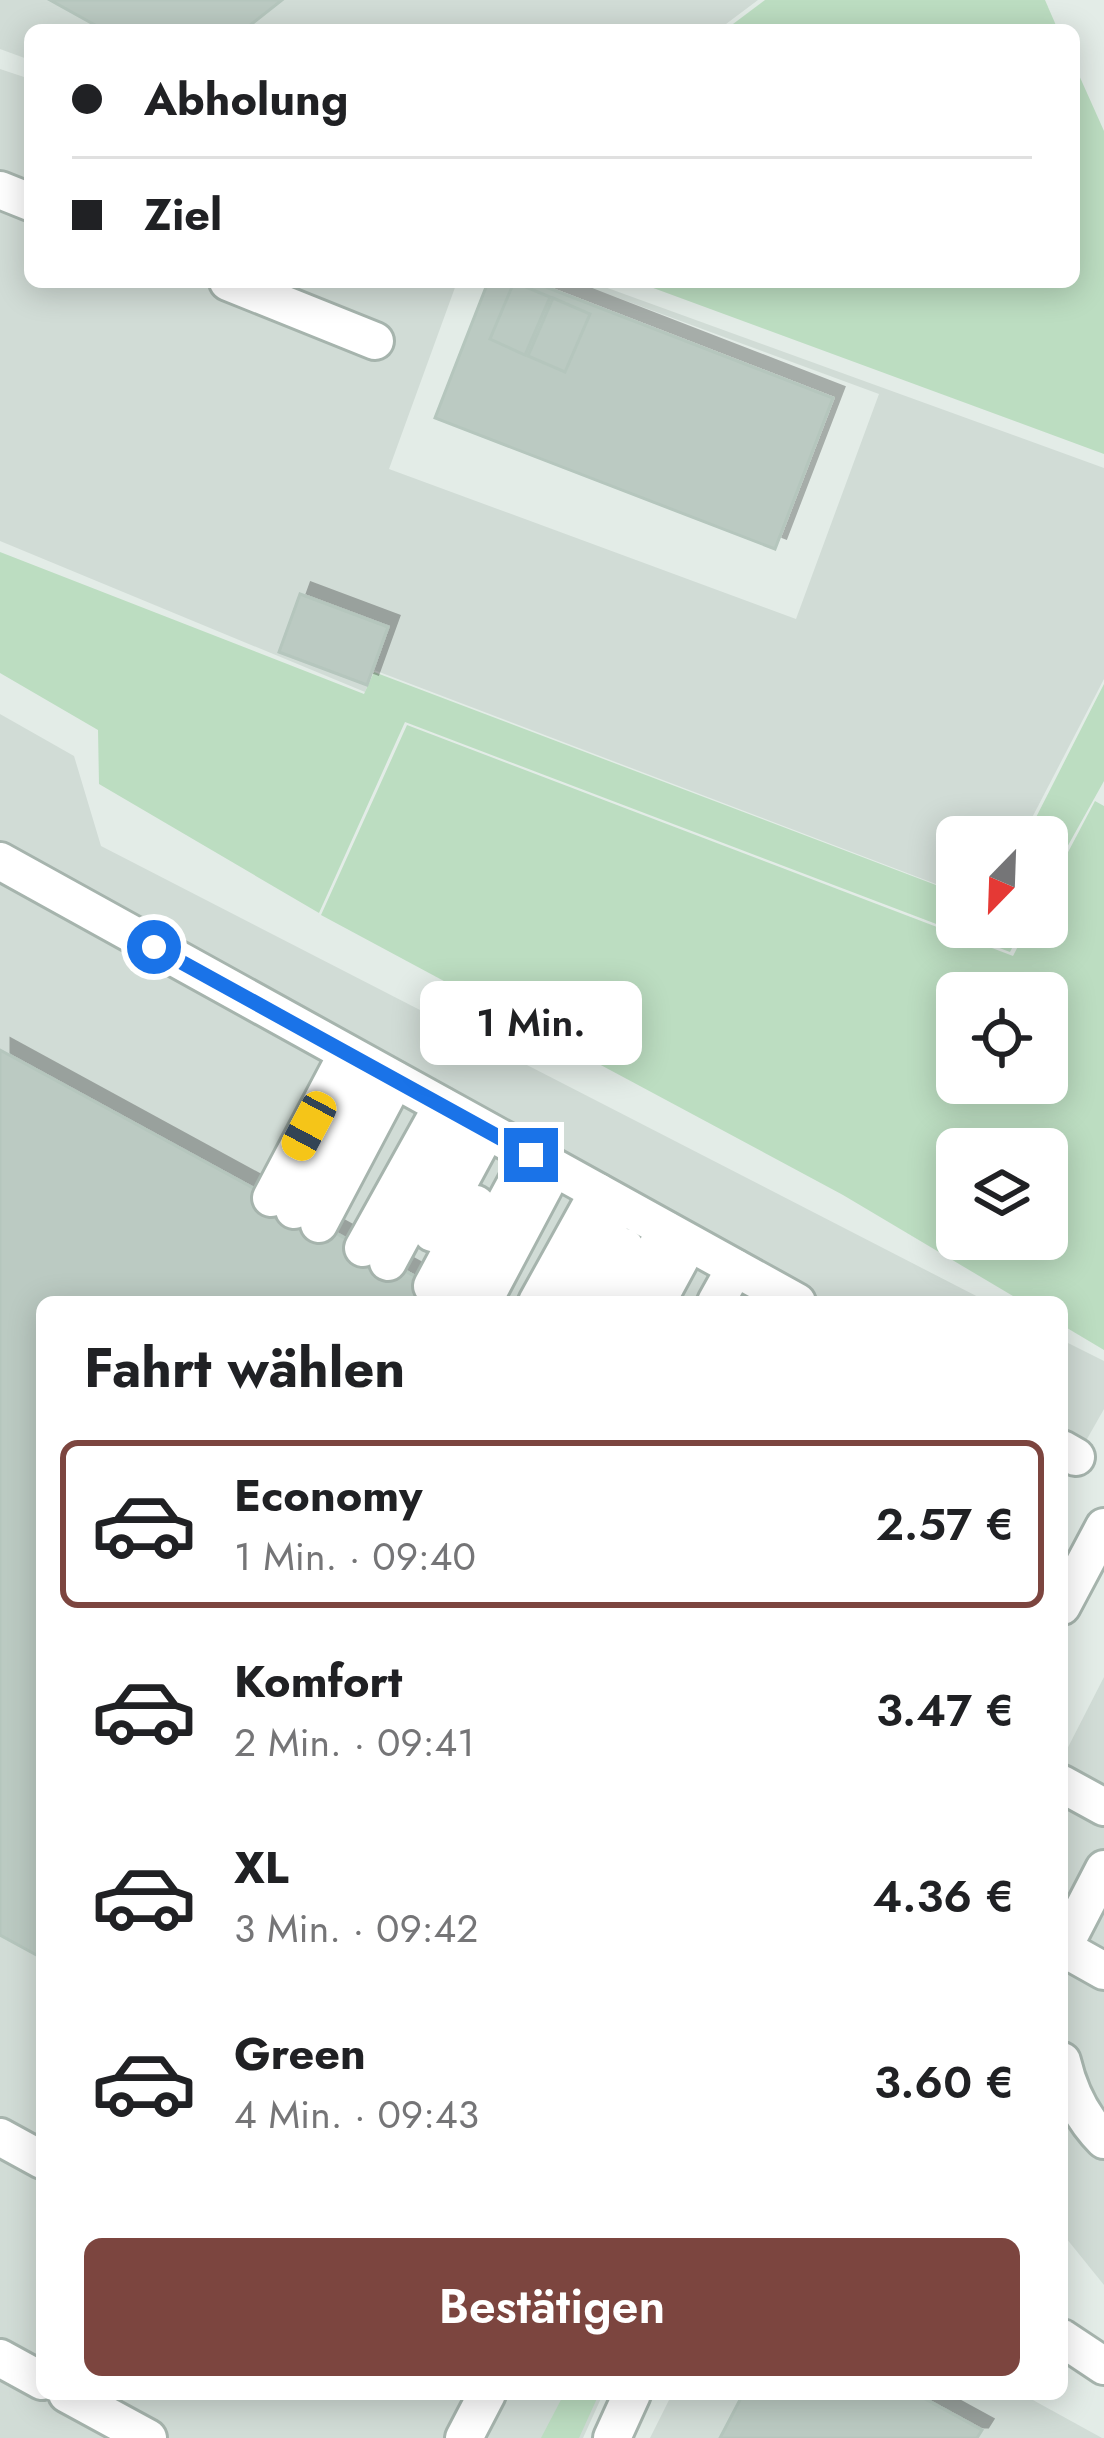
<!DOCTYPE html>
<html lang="de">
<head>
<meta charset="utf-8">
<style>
  :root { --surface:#fff; --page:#f6f6f6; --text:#202124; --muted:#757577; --line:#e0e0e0; --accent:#7c453f }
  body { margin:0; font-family:Jost,sans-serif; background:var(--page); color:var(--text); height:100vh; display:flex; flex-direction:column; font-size:45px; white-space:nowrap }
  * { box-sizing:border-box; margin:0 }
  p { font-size:39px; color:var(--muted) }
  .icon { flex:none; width:66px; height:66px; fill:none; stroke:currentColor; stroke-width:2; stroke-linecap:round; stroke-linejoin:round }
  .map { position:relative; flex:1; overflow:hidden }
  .details { position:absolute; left:36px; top:1296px; width:1032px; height:1104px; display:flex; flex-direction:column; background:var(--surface); border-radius:18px; box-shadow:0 6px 30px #0003 }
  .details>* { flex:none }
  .top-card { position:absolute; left:24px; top:24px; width:1056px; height:264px; border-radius:18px; box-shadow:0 6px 30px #0003; display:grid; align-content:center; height:264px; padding:0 48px; background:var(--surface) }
  .needle { width:78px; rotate:203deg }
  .tools { position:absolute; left:936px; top:816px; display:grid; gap:24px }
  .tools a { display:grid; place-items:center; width:132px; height:132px; border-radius:18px; background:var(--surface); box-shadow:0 6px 30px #0003; font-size:60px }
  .end { position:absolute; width:54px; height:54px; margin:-27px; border:15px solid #1a73e8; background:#fff; box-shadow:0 0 0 6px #fff }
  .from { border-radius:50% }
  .bubble { position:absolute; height:84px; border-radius:18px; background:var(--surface); box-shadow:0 6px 30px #0003; font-size:39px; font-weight:600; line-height:84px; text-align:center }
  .car { position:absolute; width:36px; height:72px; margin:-36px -18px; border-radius:15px; box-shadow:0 0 9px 3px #0007; background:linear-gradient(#f5c518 24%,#345 0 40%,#f5c518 0 76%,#345 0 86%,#f5c518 0) }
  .top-card b { display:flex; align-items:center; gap:42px; height:114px; font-size:45px }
  .top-card b+b { border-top:3px solid var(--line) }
  .top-card i { width:30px; height:30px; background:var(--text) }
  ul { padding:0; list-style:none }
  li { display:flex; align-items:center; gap:36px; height:168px; margin:0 24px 18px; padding:0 24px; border:6px solid transparent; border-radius:18px }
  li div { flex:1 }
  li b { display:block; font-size:45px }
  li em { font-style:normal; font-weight:600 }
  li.active { border-color:var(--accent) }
  li>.icon { width:108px; height:108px; stroke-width:1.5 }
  h2 { padding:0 48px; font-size:54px; line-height:144px }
  .button { display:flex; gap:24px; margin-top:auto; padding:24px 48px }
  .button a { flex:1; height:138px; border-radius:18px; background:var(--accent); color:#fff; font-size:48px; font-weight:600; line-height:138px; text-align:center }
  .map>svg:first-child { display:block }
</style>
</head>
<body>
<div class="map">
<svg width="1104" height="2438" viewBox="0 0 1104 2438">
  <defs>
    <filter id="shadow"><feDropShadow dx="11" dy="-11" stdDeviation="0" flood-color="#0004"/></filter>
  </defs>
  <rect width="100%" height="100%" fill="#e3ece7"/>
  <g fill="#d1dcd6">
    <path d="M0,0H758L718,30H30V60L0,49Z"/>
    <path d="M0,69L30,79V282H457L389,469L796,619L879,394L575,282H591L1104,468V679L1022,837H957V892L374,670L365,692L0,541Z"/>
    <path d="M0,714L74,756L101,846L988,1302H42V2394H603L583,2438H0Z"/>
    <path d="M1062,1340L1104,1361V1409L1062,1483Z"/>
    <path d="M1104,1677V2285L1062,2233V1759Z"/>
    <path d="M672,2394H1022L1102,2438H650Z"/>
  </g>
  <g fill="#bcddc1" fill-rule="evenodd">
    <path d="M765,0H1045L1058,30H725Z"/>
    <path d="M1074,64L1104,131V454L637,282H1074Z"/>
    <path d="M0,552L364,694L374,672L957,893V927H1023L1010,952L405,722L319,913L99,784L98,730L0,673Z"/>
    <path d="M1104,684V781L1047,883V837H1026Z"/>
    <path d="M407,725L1013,956L1028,927H1047V892L1095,801L1104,806V1350L1062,1325V1302H1023L843,1195L321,915ZM957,993H1047V1083H957ZM1047,1149V1239H957V1149Z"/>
    <path d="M564,2394H599L579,2438H541Z"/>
  </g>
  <g fill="#bbcac2" stroke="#b5c6bd" stroke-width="3" filter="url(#shadow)">
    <path d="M50,0H282L244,30H104Z"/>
    <path d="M488,282H533L833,398L775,549L435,418Z"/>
    <path d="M514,282L550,297L525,355L490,339Z"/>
    <path d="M553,298L590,314L565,372L528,356Z"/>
    <path d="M300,594L388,627L367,685L279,652Z"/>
    <path d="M0,1050L462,1302H42V1958L0,1935Z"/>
    <path d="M743,2394H916L982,2430L977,2438H720Z"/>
  </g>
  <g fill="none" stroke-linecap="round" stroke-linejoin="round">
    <g stroke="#a6b4ad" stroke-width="42">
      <g id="minor">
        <path d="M0,190L30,202"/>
        <path d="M228,282L375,341"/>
        <path d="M0,861L797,1302"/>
        <path d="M271,1198L347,1054"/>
        <path d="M294,1210L370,1067"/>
        <path d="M319,1224L395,1080"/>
        <path d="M432,1233L487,1131"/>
        <path d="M363,1248L442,1106"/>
        <path d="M388,1262L465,1119"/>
        <path d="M432,1286L476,1204"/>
        <path d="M454,1297L531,1155"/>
        <path d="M483,1302L554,1168"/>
        <path d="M537,1302L598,1192"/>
        <path d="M567,1302L619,1205"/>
        <path d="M595,1302L625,1247"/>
        <path d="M626,1302L666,1230"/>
        <path d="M657,1302L689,1243"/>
        <path d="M716,1302L735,1268"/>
        <path d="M1062,1449L1076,1457"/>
        <path d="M1062,1606L1104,1527"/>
        <path d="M1062,1784L1104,1807"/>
        <path d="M1063,1948L1104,1971"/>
        <path d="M1062,1950L1104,1869"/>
        <path d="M1062,2061C1069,2091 1082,2118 1104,2140"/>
        <path d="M0,2137L42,2160"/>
        <path d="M1062,2338L1104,2366"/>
        <path d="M0,2358L42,2381"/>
        <path d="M67,2394L148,2438"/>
        <path d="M464,2438L487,2394"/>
        <path d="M612,2438L632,2394"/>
      </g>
    </g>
    <use href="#minor" stroke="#fff" stroke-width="36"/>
  </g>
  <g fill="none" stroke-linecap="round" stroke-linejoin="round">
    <path stroke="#1a73e8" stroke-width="15" d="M154,947L531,1155"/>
  </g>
</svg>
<div class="tools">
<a><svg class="needle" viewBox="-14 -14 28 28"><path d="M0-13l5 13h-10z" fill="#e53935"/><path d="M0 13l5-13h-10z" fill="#757577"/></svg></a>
<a><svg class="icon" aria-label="locate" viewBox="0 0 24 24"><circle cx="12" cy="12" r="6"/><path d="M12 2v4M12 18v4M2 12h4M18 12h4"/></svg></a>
<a><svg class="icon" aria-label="layers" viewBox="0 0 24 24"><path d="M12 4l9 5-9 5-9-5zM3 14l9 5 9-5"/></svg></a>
</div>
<i class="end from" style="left:154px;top:947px"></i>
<i class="end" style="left:531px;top:1155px"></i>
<div class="bubble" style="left:420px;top:981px;width:222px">1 Min.</div>
<i class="car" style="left:309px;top:1126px;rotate:208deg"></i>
<div class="top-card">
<b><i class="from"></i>Abholung</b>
<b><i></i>Ziel</b>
</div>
<section class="details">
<h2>Fahrt wählen</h2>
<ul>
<li class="active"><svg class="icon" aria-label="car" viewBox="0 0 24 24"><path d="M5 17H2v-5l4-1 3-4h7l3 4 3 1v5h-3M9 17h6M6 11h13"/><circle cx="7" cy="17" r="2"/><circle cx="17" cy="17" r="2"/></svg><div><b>Economy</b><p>1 Min. · 09:40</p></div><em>2.57 €</em></li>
<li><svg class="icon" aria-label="car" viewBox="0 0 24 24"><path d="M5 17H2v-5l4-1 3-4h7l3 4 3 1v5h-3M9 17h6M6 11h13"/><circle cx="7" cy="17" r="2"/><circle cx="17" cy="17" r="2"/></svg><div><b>Komfort</b><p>2 Min. · 09:41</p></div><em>3.47 €</em></li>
<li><svg class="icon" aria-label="car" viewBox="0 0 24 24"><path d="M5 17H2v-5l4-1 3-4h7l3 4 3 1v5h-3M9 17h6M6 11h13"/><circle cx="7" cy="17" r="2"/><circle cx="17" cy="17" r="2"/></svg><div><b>XL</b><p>3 Min. · 09:42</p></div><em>4.36 €</em></li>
<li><svg class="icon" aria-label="car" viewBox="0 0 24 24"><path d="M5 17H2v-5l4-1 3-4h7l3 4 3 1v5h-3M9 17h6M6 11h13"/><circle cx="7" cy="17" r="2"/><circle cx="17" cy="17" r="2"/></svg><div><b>Green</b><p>4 Min. · 09:43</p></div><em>3.60 €</em></li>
</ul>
<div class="button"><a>Bestätigen</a></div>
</section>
</div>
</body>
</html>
